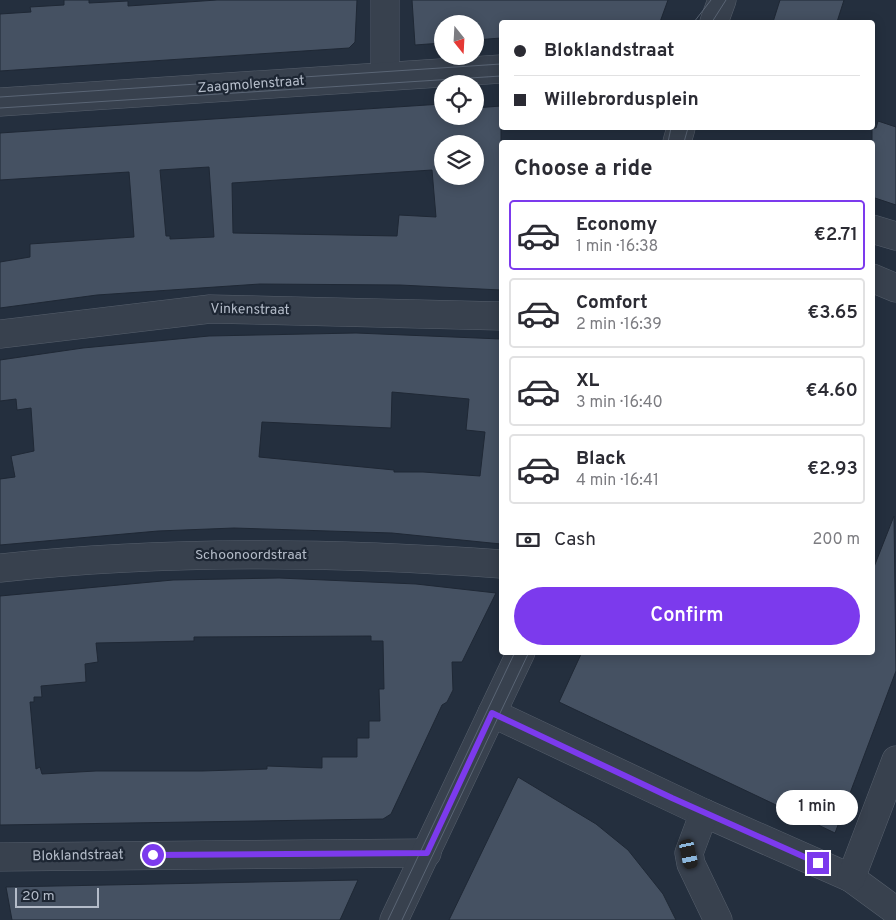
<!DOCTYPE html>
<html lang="en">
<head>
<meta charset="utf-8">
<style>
  :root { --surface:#fff; --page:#f7f7f7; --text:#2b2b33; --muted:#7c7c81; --line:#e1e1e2; --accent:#7c3aed }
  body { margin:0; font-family:Overpass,sans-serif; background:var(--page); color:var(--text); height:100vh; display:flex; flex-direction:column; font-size:19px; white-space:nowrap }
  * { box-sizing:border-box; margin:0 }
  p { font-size:16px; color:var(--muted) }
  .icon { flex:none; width:28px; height:28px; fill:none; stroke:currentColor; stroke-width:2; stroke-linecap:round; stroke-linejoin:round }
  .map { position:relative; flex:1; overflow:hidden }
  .sheet { position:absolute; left:499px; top:140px; width:376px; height:515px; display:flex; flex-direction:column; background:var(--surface); border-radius:5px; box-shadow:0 2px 12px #0003 }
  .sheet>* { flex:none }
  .hud { position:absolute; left:499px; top:20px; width:376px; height:110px; border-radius:5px; box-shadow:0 2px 12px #0003; display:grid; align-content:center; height:110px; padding:0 15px; background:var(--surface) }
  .needle { width:32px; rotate:162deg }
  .controls { position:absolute; left:434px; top:15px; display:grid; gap:10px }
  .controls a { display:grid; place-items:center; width:50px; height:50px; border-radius:50%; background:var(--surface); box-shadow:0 2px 12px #0003; font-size:25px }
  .scale { position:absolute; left:15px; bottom:12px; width:84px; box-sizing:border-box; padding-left:5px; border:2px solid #b4bcc9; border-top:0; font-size:14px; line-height:18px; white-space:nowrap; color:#b4bcc9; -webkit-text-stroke:4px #1d2633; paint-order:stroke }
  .end { position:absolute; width:22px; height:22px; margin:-11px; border:6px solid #7c3aed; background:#fff; box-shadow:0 0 0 2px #fff }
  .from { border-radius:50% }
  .bubble { position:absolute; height:35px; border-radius:18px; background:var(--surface); box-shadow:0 2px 12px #0003; font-size:16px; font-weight:600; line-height:35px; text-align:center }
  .car { position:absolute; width:15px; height:30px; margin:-15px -8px; border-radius:6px; box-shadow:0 0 4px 1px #0007; background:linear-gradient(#222 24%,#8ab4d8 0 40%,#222 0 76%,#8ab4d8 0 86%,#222 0) }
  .hud b { display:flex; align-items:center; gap:18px; height:48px; font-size:19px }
  .hud b+b { border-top:1px solid var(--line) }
  .hud i { width:12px; height:12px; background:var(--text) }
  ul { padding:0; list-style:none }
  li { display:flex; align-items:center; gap:15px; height:70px; margin:0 10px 8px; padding:0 5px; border:2px solid var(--line); border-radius:5px }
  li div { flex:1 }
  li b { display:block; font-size:19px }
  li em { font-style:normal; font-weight:600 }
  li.on { border-color:var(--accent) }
  li>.icon { width:45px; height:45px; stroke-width:1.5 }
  h2 { padding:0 15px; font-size:22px; line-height:60px }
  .pay { display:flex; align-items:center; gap:12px; height:55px; padding:0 15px; font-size:19px }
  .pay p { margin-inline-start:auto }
  .primary-button { display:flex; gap:10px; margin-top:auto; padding:10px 15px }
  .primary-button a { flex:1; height:58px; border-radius:30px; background:var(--accent); color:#fff; font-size:20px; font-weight:600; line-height:58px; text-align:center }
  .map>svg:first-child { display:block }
</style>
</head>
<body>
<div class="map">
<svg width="896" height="920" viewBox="0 0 896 920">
  <rect width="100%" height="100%" fill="#242f3e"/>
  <g fill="#455162" stroke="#1f2835" fill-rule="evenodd">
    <path d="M64,0H89V3L128,1V6L217,0H357L355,42L349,48L0,71V14L31,12L30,7L64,5Z"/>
    <path d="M412,0H668L660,22H501V38L475,40V24H442V43L415,45Z"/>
    <path d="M780,0H844L837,22H773Z"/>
    <path d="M442,104V116H475V108L501,106V290L400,285L260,284L97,295L0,308V262L30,257V244L134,237L129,172L0,180V133ZM442,144H475V176H442ZM209,167L214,237L170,239V236H166L160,170ZM432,170L436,217L399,215L397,236L233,233L232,183Z"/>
    <path d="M878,121L896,127V205L872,197V128H876Z"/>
    <path d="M356,333L501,339V544L392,533L234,528L158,531L0,545V479L15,477L11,456L34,451L31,408L17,410L16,399L0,401V360L83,348L209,336ZM392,392L469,399L466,430L485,432L480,476L423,472H394V470L259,457L262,422L391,428Z"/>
    <path d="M894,516L896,671L835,833L559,702L582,652H872V572Z"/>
    <path d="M279,578L416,584L496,593L462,662H452L453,690L447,702L442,705L391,814L383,819L0,825V596L173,580ZM371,636V641H383L384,689H379L380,721H369V738H357V757H322V768L267,766V769L202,771H96L42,774L40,767L36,769L30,702H34V697H42L41,686L86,682L85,664L98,662L96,643L194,641V637Z"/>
    <path d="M518,777L596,824L628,850L663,894L676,920H449Z"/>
    <path d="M358,880L340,920H12L6,887Z"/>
  </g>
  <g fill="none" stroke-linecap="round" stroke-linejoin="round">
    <g stroke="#565f6c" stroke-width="29">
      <g id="minor">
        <path d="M385,0V76"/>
        <path d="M714,22L722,0"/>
        <path d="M0,102L501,69"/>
        <path d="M677,142L681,128"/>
        <path d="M872,229L896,236"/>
        <path d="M872,278L896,288"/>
        <path d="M0,334L210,309L501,316"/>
        <path d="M0,568C168,550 333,552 501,564"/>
        <path d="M492,713L704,813L851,878L896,911"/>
        <path d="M704,813L689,853L691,864L718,920"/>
        <path d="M0,857L427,853"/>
        <path d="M851,878L896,760"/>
        <path d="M394,920L521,652"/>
      </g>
    </g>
    <use href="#minor" stroke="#38414e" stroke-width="28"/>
    <g stroke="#5a6575" stroke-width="1">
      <path d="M694,22L711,0"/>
      <path d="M712,22L726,0"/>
      <path d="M0,97L501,64"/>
      <path d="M0,108L501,76"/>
      <path d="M668,142L671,128"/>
      <path d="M684,142L688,128"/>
      <path d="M388,920L515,652"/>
      <path d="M402,920L529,652"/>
    </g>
  </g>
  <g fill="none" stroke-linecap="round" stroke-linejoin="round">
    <path stroke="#7c3aed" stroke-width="6" d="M153,855L427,853L492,713L672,798L818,863"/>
  </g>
  <g text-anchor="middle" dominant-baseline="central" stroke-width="4.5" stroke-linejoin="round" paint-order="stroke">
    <g font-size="14" fill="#b4bcc9" stroke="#1d2633">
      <text transform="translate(251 85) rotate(-4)">Zaagmolenstraat</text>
      <text transform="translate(250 310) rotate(1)">Vinkenstraat</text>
      <text x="251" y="555">Schoonoordstraat</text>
      <text transform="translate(78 856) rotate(-1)">Bloklandstraat</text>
    </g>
  </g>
</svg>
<div class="controls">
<a><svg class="needle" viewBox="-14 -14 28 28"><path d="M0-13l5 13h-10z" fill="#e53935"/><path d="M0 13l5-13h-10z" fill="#7c7c81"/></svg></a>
<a><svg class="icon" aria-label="locate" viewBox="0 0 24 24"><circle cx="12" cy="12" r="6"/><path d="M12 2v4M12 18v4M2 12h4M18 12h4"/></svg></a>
<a><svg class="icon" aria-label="layers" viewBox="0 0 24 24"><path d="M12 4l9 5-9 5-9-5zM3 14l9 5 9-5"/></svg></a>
</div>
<div class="scale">20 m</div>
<i class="end from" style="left:153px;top:855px"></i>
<i class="end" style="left:818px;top:863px"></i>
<div class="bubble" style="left:776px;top:790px;width:82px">1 min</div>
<i class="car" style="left:689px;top:854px;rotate:168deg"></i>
<div class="hud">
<b><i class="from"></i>Bloklandstraat</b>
<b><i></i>Willebrordusplein</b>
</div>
<section class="sheet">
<h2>Choose a ride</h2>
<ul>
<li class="on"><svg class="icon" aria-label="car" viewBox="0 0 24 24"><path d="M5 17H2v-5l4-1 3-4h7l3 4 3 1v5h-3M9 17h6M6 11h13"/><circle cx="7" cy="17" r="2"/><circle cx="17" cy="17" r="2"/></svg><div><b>Economy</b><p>1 min · 16:38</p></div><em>€2.71</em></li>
<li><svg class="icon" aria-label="car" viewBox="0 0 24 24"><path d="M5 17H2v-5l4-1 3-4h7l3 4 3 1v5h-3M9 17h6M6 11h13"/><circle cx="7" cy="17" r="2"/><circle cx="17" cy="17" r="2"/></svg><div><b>Comfort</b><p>2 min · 16:39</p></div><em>€3.65</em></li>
<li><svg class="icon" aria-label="car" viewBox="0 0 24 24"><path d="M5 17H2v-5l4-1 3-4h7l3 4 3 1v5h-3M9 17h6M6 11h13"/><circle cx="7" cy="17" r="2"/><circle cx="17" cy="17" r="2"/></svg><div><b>XL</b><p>3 min · 16:40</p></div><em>€4.60</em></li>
<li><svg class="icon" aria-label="car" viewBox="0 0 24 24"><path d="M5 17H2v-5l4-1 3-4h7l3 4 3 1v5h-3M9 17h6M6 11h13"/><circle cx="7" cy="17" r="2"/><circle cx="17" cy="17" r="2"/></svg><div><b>Black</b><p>4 min · 16:41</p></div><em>€2.93</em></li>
</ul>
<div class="pay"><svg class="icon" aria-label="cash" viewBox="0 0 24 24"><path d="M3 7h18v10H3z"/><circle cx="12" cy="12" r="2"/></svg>Cash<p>200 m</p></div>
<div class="primary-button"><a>Confirm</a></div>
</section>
</div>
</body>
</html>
